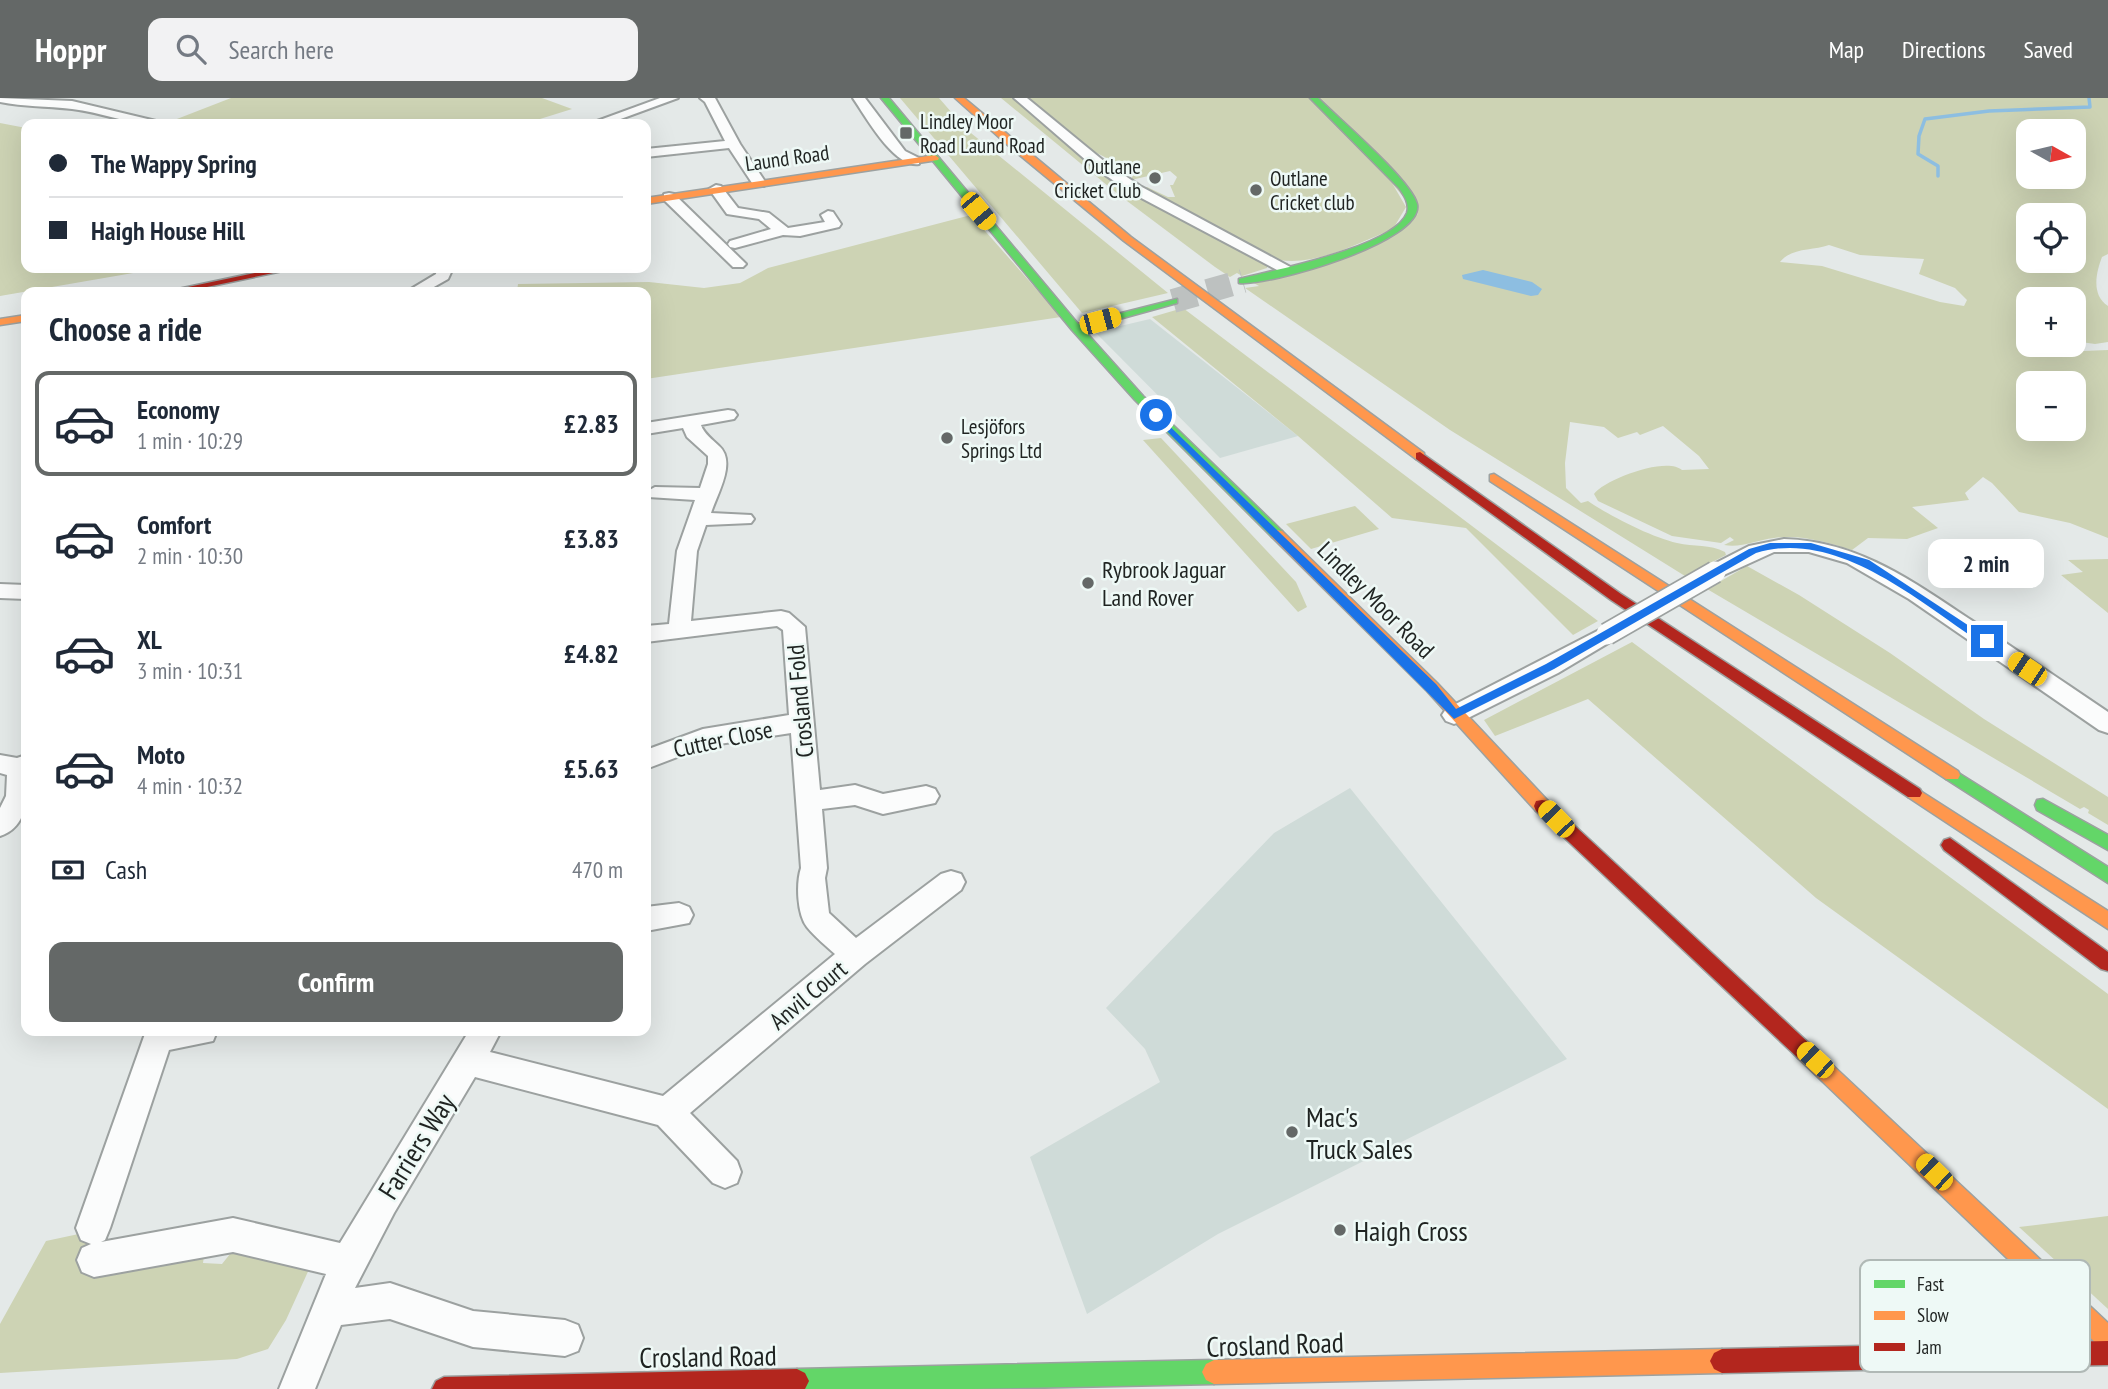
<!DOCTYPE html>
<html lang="en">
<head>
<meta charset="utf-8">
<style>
  :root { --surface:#fff; --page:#f2f2f3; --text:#1f2937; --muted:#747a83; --line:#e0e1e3; --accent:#646867 }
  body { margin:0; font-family:"PT Sans Narrow",sans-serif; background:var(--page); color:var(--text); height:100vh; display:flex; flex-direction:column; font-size:26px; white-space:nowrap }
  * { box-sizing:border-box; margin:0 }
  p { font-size:23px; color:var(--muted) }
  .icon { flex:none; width:38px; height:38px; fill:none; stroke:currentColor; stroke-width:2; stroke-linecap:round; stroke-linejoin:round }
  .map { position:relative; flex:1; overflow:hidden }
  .drawer { position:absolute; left:21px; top:189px; width:630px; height:749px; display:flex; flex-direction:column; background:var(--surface); border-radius:14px; box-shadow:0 7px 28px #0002 }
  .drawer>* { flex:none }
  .banner { position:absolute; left:21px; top:21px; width:630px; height:154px; border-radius:14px; box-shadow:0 7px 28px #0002; display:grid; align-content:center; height:154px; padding:0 28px; background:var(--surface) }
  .needle { width:46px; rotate:98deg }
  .fabs { position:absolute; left:2016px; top:21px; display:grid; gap:14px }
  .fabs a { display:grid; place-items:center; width:70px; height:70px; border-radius:14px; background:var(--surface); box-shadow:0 7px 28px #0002; font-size:35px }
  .end { position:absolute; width:32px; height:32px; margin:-16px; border:9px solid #1a73e8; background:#fff; box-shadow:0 0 0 4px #fff }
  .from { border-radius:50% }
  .bubble { position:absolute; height:49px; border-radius:14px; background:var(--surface); box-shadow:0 7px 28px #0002; font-size:23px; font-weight:700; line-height:49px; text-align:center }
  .car { position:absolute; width:21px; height:42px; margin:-21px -10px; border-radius:9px; box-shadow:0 0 5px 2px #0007; background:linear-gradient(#f5c518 24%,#345 0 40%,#f5c518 0 76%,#345 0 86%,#f5c518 0) }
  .banner b { display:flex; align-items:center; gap:24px; height:66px; font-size:26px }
  .banner b+b { border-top:2px solid var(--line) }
  .banner i { width:18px; height:18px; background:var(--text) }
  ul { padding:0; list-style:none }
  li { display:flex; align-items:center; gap:21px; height:105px; margin:0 14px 10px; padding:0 14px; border:4px solid transparent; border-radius:14px }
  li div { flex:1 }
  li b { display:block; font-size:26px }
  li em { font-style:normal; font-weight:700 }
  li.selected { border-color:var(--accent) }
  li>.icon { width:63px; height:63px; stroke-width:1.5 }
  h2 { padding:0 28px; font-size:32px; line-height:84px }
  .pay { display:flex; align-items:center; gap:18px; height:77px; padding:0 28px; font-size:26px }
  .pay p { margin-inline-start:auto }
  .cta { display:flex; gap:14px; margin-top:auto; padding:14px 28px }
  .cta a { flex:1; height:80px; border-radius:14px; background:var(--accent); color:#fff; font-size:28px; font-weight:700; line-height:80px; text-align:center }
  header { display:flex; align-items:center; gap:42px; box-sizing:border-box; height:98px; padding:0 35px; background:var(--accent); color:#fff }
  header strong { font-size:33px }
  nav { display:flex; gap:38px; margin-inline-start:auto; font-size:24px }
  .search { width:490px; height:63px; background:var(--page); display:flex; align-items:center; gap:18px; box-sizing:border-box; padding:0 24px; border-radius:14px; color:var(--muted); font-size:26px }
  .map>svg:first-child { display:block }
</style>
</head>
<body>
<header>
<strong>Hoppr</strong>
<div class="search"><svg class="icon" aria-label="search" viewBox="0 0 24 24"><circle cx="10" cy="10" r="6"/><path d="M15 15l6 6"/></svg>Search here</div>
<nav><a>Map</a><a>Directions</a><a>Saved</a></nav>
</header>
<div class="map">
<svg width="2108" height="1291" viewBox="0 0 2108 1291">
  <rect width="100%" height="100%" fill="#e4e9e8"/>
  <g fill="#cfdbd8">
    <path d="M1150,221L1249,299L1298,338L1220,360L1095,234Z"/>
    <path d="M1350,690L1567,961L1218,1136L1087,1216L1030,1059L1160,984L1145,951L1106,910L1274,735Z"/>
  </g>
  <g fill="#cdd3b4" fill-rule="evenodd">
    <path d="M231,0H542L572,11L524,26H164Z"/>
    <path d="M900,0H939L966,31L1168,195L1082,215Z"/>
    <path d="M1001,0H1015L1097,69L1267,165V170L1242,178L1237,175L1230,179L1215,169L1119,97Z"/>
    <path d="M1025,0H1309L1388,78L1406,109L1393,131C1358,145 1317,168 1279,162L1143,90L1147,89L1168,99H1175L1170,87H1173L1177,79L1170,73L1131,82L1134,74L1085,49Z"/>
    <path d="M1319,0H2108V156L2102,159C2096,175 2091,197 2108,208V244L2095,246L2074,243V201H2028V247H2069L2084,253L2108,252V440L2070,425L2019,414L1992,385L1983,379L1965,395L1969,402L1912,409L1938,430L1907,441L1868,440L1852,452C1827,444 1799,436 1774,440C1756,442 1742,450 1724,447L1734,442L1730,439L1721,445L1672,438L1598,403L1594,396C1605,381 1667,358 1682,372L1709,371L1699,358L1663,328L1640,337L1637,334L1618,340L1604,329L1570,324L1565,365L1566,390L1581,405L1588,403C1610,418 1651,439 1677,445C1694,449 1710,446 1725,454L1726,457L1685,478L1450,332L1245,190L1259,188L1252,184L1347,157L1418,116ZM2028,33H2074V79H2028ZM2028,117H2074V163H2028ZM1829,147L1860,157L1924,161L1919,176L1955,190L1967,202L1964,208L1940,204L1822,168L1780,164C1792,149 1813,153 1829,147ZM2028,285H2074V331H2028Z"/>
    <path d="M0,25L26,30V170H162L0,198Z"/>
    <path d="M971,117L1061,219L646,281V194H517L518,186L649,184L704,190L740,185L768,170Z"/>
    <path d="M1183,210L1598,523L1573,537L1466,430L1392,420L1298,338L1152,219Z"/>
    <path d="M1161,340L1296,484L1307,509L1298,514L1143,342Z"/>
    <path d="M1355,408L1379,431L1311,451L1286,426Z"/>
    <path d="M2108,461V515L2061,477L2083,474L2068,462Z"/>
    <path d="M1747,468L1799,497L1890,555L1984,621L2108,699V727L2088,715L2089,712L2084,709L2080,711L1707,491Z"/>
    <path d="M1632,544L2108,896V1011L1816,800L1588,601L1495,638L1484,622Z"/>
    <path d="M2108,1118V1211L2019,1129Z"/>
    <path d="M102,1131L88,1174L204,1158L203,1165L222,1166L230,1156L241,1153L311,1167L286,1222L268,1251L237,1261L0,1275V1226L46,1143Z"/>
  </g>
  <path fill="#8dbee1" d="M1483,172L1532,184L1542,191L1538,197L1531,198L1463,181L1462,177Z"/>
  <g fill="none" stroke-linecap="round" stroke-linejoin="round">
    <path stroke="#8dbee1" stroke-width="3.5" d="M1938,78V68L1918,56L1919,38L1925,21L1989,13L2090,9L2089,0"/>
    <path stroke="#bdc1c0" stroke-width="24" stroke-dasharray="24 12" stroke-linecap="butt" d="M1173,203L1243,183"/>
    <g stroke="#9ca1a0" stroke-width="4">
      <g id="street">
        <path d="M0,0L72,3L156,23L158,26C128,27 101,14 72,11C47,8 24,9 0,4Z"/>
        <path d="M660,0H678L607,26H589Z"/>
        <path d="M700,0H715L740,46L766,85L764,88H754L729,50L646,59V51L725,43L705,4Z"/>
        <path d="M853,0H865L905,53L919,60V66C894,70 866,19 853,0Z"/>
        <path d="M1014,0H1027L1105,64L1140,88L1294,171L1291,174H1281L1130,94L1095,70Z"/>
        <path d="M716,87L721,88L738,110L769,115L788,130L825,124L821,117L828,113L833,114L841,126L839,129L800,138L783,137L735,150L730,149L728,146L730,143L771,131L759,121L727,116L709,91Z"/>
        <path d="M669,95L674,96L743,163L746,166L743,169H733L664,102V96Z"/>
        <path d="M437,170H453L448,181L425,194H406L436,176Z"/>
        <path d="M728,312L734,313L737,317L734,321L701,327C704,336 712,341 719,348C737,364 717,396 711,415L751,417L754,421L751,425L706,427L697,453L691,523L781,513L789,515L805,529L820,692L855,687L883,696L926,688L935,691L939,698L935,705L883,716L855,707L822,711L827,770L825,780L829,815L856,840L941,776L951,773L961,776L965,784L961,792L865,866L690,1015L737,1063L741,1074L737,1085L725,1090L713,1085L658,1027L475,979L394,1115L355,1190L390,1185L473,1213L565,1222L578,1227L583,1240L578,1253L565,1258L473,1249L390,1221L341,1227L315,1291H279L326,1176L233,1154L94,1179L82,1174L77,1162L82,1150L91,1146L81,1142L76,1130L146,933H217L213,943L169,952L110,1130L105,1142L101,1144L233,1120L340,1145L469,933H501L490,954L663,998L835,856C826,848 815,839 807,829C797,816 796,785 801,770L791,635L706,648L646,671V652L703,631L789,617L783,532L777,528L646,544V528L669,526L677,453L695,402L648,399L646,394L655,389L700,390L708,366V358L687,339L683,330L646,336V325Z"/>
        <path d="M1784,441C1858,443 1912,483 1971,522C2017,552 2062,583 2108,614V635L2099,632L1909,501L1847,465L1809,454H1774L1715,481L1708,479L1704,474L1708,469L1749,448Z"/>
        <path d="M0,486L26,487V501L0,500Z"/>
        <path d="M1607,528L1615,531L1618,536L1615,541L1558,575L1462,623L1454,626L1446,623L1442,617L1446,611Z"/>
        <path d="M0,657L17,660L26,657C26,685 34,727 0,738V710L6,698L7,677L0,675Z"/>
        <path d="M679,805L689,809L693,817L689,825L646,833V809Z"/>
      </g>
    </g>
    <g stroke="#9ca1a0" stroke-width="3">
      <g id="fast">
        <path d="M881,0H889L1078,226L1177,201V205L1083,231L1143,298L1282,433V439H1272L1135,302L1072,232Z"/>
        <path d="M1310,0H1318C1338,20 1412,83 1417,106C1425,144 1268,188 1239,185V181C1274,172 1394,149 1407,115C1410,106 1404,97 1399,90Z"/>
        <path d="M1952,671L2108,769V785L1946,681L1944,677L1946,673Z"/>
        <path d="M2043,701L2108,737V752L2037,712L2035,707L2037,702Z"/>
        <path d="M1214,1262L1222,1266L1226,1274L1222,1282L1214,1286L972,1291H789L785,1283L789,1275L797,1271Z"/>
      </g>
    </g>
    <g stroke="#9ca1a0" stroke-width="3">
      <g id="slow">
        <path d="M955,0H964L1131,139L1424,355V361H1416L1124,143L1011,50Z"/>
        <path d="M935,57L939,60L938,62L646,106V100Z"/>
        <path d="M26,217V223L0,227V221Z"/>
        <path d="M1494,376L1958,673L1960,677L1958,681H1946L1490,383V377Z"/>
        <path d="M1277,432L1282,433L1437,585L1548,703L1550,708L1548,713H1536L1427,593L1272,439L1270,436Z"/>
        <path d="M1914,689L2108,813V831L1908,699L1906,695L1908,691Z"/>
        <path d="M1805,945L1812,948L2108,1225V1253L2100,1249L1798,960L1795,954L1798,948Z"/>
        <path d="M1722,1251L1730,1255L1734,1263L1730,1271L1722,1275L1214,1286L1206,1282L1202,1274L1206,1266L1214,1262Z"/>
      </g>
    </g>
    <g stroke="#9ca1a0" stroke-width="3">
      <g id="jam">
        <path d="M278,170H297L183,194H164Z"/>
        <path d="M1420,354L1621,496L1920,691L1922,695L1920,699H1908L1611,502L1416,361V355Z"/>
        <path d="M1542,702L1548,703L1812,948L1815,954L1812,960L1805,963L1798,960L1536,713L1534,708L1536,703Z"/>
        <path d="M1950,740L2108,854V873L2101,871L1944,752L1941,747L1944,742Z"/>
        <path d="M2108,1243V1267L1722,1275L1714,1271L1710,1263L1714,1255L1722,1251Z"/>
        <path d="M797,1271L805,1275L809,1283L805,1291H432L436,1283L444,1279Z"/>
      </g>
    </g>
    <use href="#street" fill="#fbfcfc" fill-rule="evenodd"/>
    <use href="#fast" fill="#63d668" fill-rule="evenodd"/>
    <use href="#slow" fill="#ff974d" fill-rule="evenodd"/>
    <use href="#jam" fill="#b3261e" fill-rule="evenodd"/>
    <g stroke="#9ca1a0" stroke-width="24" stroke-linecap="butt">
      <path id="street-bridge" d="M1607,536L1715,474"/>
    </g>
    <use href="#street-bridge" stroke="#fbfcfc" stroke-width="21"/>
  </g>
  <path fill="#1a73e8" d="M1156,315L1436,586L1456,611L1546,566L1749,451L1770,445H1811L1869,462L1992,543L1983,546C1919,504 1837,430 1756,455L1554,571L1454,621L1153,319Z"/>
  <g fill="#646867" stroke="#eef9f6" stroke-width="2.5">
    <rect x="899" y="28" width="14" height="14" rx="3.5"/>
    <circle cx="1155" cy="80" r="7"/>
    <circle cx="1256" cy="92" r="7"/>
    <circle cx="947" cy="340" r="7"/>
    <circle cx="1088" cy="485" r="7"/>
    <circle cx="1292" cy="1034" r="7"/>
    <circle cx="1340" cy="1132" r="7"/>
  </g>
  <g text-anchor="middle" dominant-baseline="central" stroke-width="5" stroke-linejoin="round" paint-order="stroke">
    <g font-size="21" fill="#1f2321" stroke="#eef9f6" text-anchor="start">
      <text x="920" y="23">Lindley Moor<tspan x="920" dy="24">Road Laund Road</tspan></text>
      <text x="1141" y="68" text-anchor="end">Outlane<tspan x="1141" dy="24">Cricket Club</tspan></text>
      <text x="1270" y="80">Outlane<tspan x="1270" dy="24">Cricket club</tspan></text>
      <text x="961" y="328">Lesjöfors<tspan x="961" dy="24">Springs Ltd</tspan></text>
    </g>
    <g font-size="21" fill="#1f2321" stroke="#eef9f6">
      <text transform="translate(787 60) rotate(-8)">Laund Road</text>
    </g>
    <g font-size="24" fill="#1f2321" stroke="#eef9f6" text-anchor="start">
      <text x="1102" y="471">Rybrook Jaguar<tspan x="1102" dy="28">Land Rover</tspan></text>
    </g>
    <g font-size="24" fill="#1f2321" stroke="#eef9f6">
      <text transform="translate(1376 502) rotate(45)">Lindley Moor Road</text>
      <text transform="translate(800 603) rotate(-95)">Crosland Fold</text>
      <text transform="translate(723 641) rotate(-12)">Cutter Close</text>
      <text transform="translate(808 897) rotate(-40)">Anvil Court</text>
    </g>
    <g font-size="28" fill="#1f2321" stroke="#eef9f6" text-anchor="start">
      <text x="1306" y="1018">Mac's<tspan x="1306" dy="32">Truck Sales</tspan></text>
      <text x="1354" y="1132">Haigh Cross</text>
    </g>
    <g font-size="28" fill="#1f2321" stroke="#eef9f6">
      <text transform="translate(416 1048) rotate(-58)">Farriers Way</text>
      <text transform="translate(1275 1246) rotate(-2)">Crosland Road</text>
      <text transform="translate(708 1258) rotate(-1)">Crosland Road</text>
    </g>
  </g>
  <rect x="1860" y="1162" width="230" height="112" rx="10" fill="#eef9f6" stroke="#b0b9b6" stroke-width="2"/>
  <rect x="1874" y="1182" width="31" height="8" fill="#63d668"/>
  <rect x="1874" y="1213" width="31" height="9" fill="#ff974d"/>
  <rect x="1874" y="1245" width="31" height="8" fill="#b3261e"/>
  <g font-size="19" fill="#1f2321">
    <text x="1917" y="1193">Fast</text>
    <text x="1917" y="1224">Slow</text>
    <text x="1917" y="1256">Jam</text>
  </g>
</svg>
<div class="fabs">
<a><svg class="needle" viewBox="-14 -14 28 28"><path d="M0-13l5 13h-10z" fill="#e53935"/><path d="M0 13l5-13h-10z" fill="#747a83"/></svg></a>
<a><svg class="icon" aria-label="locate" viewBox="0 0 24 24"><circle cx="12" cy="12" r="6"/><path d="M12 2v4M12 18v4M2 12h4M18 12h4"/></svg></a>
<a>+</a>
<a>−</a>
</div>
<i class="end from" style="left:1156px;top:317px"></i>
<i class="end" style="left:1987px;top:543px"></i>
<div class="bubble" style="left:1928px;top:441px;width:116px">2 min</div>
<i class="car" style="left:978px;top:113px;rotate:140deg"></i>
<i class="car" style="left:1100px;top:223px;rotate:75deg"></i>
<i class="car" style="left:2027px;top:571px;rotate:304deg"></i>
<i class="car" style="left:1556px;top:721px;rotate:316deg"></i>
<i class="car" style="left:1815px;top:962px;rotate:313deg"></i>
<i class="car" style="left:1934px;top:1074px;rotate:314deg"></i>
<div class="banner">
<b><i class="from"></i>The Wappy Spring</b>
<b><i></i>Haigh House Hill</b>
</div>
<section class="drawer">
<h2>Choose a ride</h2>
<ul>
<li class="selected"><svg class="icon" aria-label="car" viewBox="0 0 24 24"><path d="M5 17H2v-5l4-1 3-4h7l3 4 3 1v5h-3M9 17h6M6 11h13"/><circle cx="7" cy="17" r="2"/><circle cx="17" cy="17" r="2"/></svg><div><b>Economy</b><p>1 min · 10:29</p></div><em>£2.83</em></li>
<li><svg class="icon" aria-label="car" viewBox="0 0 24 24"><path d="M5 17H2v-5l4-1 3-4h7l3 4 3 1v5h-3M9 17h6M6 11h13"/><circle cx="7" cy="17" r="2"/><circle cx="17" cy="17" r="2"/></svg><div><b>Comfort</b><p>2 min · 10:30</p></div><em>£3.83</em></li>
<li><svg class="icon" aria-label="car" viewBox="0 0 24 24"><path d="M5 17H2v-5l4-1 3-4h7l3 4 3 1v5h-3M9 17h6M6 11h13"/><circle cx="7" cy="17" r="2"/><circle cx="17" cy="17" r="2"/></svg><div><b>XL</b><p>3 min · 10:31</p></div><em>£4.82</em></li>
<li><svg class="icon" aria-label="car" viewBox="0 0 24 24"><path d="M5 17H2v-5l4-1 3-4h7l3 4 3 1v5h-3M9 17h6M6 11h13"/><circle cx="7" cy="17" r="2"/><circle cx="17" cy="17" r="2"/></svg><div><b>Moto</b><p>4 min · 10:32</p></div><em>£5.63</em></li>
</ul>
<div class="pay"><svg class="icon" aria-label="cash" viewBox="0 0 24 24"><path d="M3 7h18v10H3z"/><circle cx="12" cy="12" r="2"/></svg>Cash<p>470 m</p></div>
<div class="cta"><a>Confirm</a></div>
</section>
</div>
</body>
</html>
